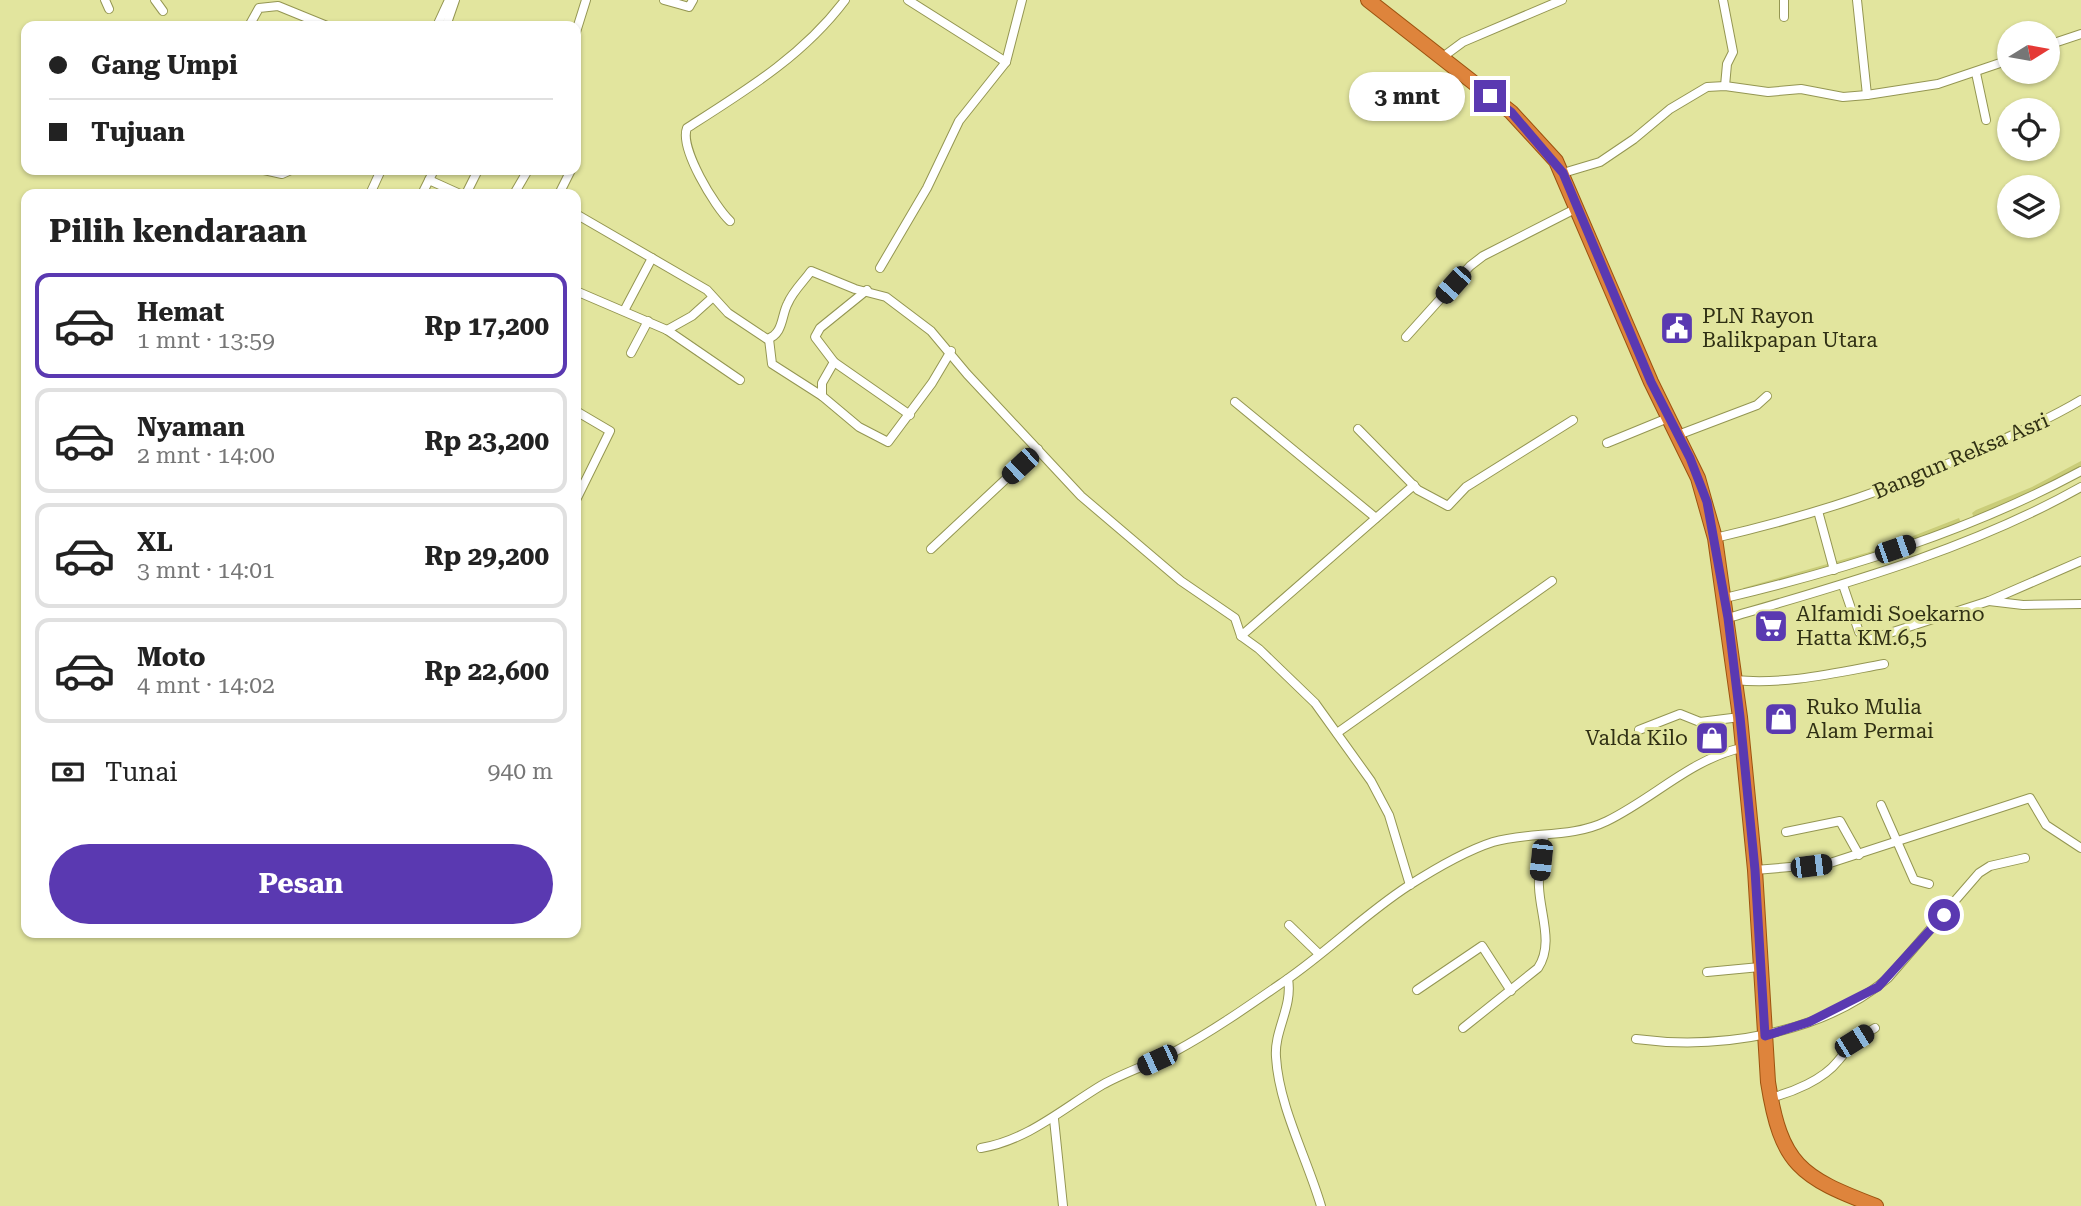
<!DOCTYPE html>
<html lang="id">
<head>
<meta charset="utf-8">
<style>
  :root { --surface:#fff; --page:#f6f6f6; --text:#222; --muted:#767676; --line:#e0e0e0; --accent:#5a39b1 }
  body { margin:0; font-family:"Roboto Serif",serif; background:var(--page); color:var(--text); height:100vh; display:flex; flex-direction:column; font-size:26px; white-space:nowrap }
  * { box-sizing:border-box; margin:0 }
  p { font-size:23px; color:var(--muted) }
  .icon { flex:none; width:38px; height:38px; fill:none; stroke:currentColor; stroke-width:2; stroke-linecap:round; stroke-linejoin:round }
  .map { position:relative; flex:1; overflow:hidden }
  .drawer { position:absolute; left:21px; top:189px; width:560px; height:749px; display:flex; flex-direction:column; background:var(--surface); border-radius:14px; box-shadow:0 2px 5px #0004 }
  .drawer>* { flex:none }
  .banner { position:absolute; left:21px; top:21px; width:560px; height:154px; border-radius:14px; box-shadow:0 2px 5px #0004; display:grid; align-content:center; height:154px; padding:0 28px; background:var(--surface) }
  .needle { width:46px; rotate:79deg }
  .fabs { position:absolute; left:1997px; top:21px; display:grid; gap:14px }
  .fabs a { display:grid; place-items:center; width:63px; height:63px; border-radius:50%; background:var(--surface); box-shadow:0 2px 5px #0004; font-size:35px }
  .end { position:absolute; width:32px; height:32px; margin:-16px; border:9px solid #5a39b1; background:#fff; box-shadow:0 0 0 4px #fff }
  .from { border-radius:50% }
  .bubble { position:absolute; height:49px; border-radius:24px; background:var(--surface); box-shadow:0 2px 5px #0004; font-size:23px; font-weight:700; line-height:49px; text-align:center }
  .car { position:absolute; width:21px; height:42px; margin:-21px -10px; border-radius:9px; box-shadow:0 0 5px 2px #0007; background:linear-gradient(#222 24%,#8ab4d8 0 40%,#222 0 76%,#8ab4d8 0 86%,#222 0) }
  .banner b { display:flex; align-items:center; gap:24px; height:66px; font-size:26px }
  .banner b+b { border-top:2px solid var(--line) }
  .banner i { width:18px; height:18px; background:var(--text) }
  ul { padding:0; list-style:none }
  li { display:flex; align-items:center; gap:21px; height:105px; margin:0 14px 10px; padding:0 14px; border:4px solid var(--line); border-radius:14px }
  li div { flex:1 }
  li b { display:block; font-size:26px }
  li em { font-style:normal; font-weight:700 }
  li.current { border-color:var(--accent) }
  li>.icon { width:63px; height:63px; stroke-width:1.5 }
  h2 { padding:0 28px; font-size:32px; line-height:84px }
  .pay { display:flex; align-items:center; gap:18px; height:77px; padding:0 28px; font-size:26px }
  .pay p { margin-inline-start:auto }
  .action { display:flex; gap:14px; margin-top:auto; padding:14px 28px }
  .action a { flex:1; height:80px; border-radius:42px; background:var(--accent); color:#fff; font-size:28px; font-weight:700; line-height:80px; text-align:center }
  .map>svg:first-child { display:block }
</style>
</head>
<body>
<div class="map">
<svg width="2081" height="1206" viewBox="0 0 2081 1206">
  <rect width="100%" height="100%" fill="#e2e59e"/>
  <g fill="#cacd79">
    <path d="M2081,461V473L1976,522L1972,513L1976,510L2032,487Z"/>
    <path d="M1959,518L1963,528L1926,543L1744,598L1743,588L1880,549Z"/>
  </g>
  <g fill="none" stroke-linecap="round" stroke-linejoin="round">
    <g stroke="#949652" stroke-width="10">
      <g id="minor">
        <path d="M105,0L109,9"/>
        <path d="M155,0L163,11"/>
        <path d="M664,0L689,7L693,0"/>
        <path d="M908,0L1006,62"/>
        <path d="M1723,0L1733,52L1727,64L1725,86"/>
        <path d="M1857,0L1867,95"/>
        <path d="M1784,17V0"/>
        <path d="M249,26L259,8L278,6L327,26"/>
        <path d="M437,26L449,0"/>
        <path d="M446,26L455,0"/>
        <path d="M576,32L586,0"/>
        <path d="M2048,45L2081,34"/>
        <path d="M1440,59L1463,42L1562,0"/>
        <path d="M1976,73L1986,120"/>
        <path d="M264,170L282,174L291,170"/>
        <path d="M1563,173L1600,162L1634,139L1670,109L1707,87L1725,86L1768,92L1801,89L1843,97L1867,95L1938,84L2009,60"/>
        <path d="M429,180L460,194"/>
        <path d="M370,194L381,170"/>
        <path d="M422,194L434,170"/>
        <path d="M466,194L478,170"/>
        <path d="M514,194L528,170"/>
        <path d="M559,194L571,170"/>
        <path d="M576,214L707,290L728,313L767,339C784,334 781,315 788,303C793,291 804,281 811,271L855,289L886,297L931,331L967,374L1081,496L1181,581L1235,618L1241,636L1259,649L1315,703L1371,781L1389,815L1410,885"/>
        <path d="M730,221C715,207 679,148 687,128C745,91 803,56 845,0"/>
        <path d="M880,268L927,188L959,121L1006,62L1022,0"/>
        <path d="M867,290L820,328L815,337L834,362L822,383V396L859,427L888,442L932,383L951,351"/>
        <path d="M576,291L667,330L740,380"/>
        <path d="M625,309L652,258"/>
        <path d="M667,330L692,316L712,298"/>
        <path d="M1406,337L1470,266L1483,256L1577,208"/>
        <path d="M769,339L772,364L822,396"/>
        <path d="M631,353L648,321"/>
        <path d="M834,362L910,415"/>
        <path d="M1235,402L1376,518"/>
        <path d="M576,411L610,431L576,500"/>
        <path d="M1358,429L1418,490L1448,506L1466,487L1573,420"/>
        <path d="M1678,435L1757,405L1767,396"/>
        <path d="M1607,443L1668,418"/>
        <path d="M1818,511L1834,570"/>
        <path d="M1715,538C1815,515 1902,486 1995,443C2024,430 2053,417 2081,400"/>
        <path d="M931,549L1038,449"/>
        <path d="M1843,585L1859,632L1868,640L1989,601L2081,561"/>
        <path d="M1725,598C1847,569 1970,531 2081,471"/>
        <path d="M1989,601L2023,605L2081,604"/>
        <path d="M1728,618C1848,583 1971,549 2081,487"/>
        <path d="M1241,636L1414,485"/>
        <path d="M1735,680C1785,685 1835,673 1884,664"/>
        <path d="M1639,730L1680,714L1700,722L1740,717"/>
        <path d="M1337,733L1552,581"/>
        <path d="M1881,805L1914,880L1929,884"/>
        <path d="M1786,832L1840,821L1859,855"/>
        <path d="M1755,870L1827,864L2030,798L2046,825L2081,848"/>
        <path d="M1289,925L1318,953"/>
        <path d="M1707,972L1760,967"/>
        <path d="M1288,979C1293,1007 1274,1030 1276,1057C1279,1107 1307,1158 1321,1206"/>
        <path d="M1417,990L1482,946L1511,991"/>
        <path d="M1463,1028L1538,968C1554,944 1540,914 1539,887C1538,870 1542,853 1544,836"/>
        <path d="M1636,1039C1720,1050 1822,1034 1888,978L1979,873L1990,866L2025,858"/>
        <path d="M1770,1098C1793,1092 1823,1080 1838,1061C1852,1044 1855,1040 1875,1028"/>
        <path d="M1054,1119L1063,1206"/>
        <path d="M981,1148C1028,1140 1062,1109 1102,1085C1125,1072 1151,1064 1174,1052C1213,1031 1250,1005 1286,980C1328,951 1365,914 1408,886C1433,870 1465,851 1493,842C1531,831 1570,839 1607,821C1654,798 1690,760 1741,748"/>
      </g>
    </g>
    <g stroke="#9c530f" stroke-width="16">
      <path id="trunk" d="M1368,0L1511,112L1556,161L1651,382L1698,478L1715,538L1740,717L1755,870L1768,1082C1781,1165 1800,1177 1876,1206"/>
    </g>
    <use href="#minor" stroke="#fff" stroke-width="8"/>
    <use href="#trunk" stroke="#de843c" stroke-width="14"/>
  </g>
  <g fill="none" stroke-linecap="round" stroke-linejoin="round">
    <path stroke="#5a39b1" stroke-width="9" d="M1490,96L1511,112L1563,173L1651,382L1690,458L1707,502L1728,618L1740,717L1755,870L1765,1036L1809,1022L1878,987L1944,915"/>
  </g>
  <defs>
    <g id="civic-square" transform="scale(1.75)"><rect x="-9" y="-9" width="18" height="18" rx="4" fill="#5a39b1" stroke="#e2e59e"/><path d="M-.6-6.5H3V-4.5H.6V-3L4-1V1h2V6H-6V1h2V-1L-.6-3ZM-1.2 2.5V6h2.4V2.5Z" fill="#fff"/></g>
    <g id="supermarket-square" transform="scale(1.75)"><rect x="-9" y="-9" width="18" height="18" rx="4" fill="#5a39b1" stroke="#e2e59e"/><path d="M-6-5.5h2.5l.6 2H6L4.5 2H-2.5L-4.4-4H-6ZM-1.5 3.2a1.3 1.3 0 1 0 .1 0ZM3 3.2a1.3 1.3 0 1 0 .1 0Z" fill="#fff"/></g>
    <g id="shop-square" transform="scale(1.75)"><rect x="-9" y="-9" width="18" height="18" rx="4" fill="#5a39b1" stroke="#e2e59e"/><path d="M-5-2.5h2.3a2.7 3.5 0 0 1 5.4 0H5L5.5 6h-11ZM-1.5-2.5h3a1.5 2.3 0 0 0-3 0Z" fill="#fff"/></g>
  </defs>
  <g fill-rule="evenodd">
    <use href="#civic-square" x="1677" y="328"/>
    <use href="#supermarket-square" x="1771" y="626"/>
    <use href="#shop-square" x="1781" y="719"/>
    <use href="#shop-square" x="1712" y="738"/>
  </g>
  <g text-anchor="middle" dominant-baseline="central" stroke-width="6" stroke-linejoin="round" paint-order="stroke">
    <g font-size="21" fill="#303014" stroke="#e2e59e" text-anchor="start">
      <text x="1702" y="316">PLN Rayon<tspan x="1702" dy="24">Balikpapan Utara</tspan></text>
      <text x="1796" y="614">Alfamidi Soekarno<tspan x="1796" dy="24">Hatta KM.6,5</tspan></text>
      <text x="1806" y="707">Ruko Mulia<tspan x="1806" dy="24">Alam Permai</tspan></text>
      <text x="1688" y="738" text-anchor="end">Valda Kilo</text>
    </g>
    <g font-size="21" fill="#303014" stroke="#e2e59e">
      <text transform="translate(1961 456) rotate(-23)">Bangun Reksa Asri</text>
    </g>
  </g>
</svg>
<div class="fabs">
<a><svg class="needle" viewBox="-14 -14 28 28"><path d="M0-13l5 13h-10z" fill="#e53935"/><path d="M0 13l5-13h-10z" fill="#767676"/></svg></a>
<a><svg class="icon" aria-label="locate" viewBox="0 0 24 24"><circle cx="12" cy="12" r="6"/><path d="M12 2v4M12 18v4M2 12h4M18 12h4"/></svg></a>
<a><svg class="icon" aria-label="layers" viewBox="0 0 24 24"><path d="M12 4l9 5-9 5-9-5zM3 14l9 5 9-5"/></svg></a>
</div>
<i class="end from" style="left:1944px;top:915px"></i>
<i class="end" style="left:1490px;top:96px"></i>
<div class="bubble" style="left:1349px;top:72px;width:116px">3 mnt</div>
<i class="car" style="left:1453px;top:285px;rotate:222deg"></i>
<i class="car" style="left:1020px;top:466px;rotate:227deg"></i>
<i class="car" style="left:1895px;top:549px;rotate:71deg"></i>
<i class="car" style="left:1541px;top:860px;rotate:186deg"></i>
<i class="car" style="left:1811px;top:866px;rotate:83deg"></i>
<i class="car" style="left:1854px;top:1041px;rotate:58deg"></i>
<i class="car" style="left:1157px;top:1060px;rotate:245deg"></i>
<div class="banner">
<b><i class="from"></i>Gang Umpi</b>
<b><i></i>Tujuan</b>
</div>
<section class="drawer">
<h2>Pilih kendaraan</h2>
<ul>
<li class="current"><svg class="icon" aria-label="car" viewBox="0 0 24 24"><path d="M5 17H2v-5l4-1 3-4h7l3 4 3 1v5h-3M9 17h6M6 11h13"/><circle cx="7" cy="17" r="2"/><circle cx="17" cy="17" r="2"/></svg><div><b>Hemat</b><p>1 mnt · 13:59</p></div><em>Rp 17,200</em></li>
<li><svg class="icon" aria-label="car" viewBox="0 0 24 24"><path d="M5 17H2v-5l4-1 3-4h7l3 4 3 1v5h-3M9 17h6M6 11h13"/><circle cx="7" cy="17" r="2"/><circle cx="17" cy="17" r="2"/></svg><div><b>Nyaman</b><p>2 mnt · 14:00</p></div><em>Rp 23,200</em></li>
<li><svg class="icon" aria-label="car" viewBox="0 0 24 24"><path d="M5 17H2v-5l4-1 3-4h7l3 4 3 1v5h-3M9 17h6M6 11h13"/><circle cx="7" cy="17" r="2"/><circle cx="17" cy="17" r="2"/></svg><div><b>XL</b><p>3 mnt · 14:01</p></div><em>Rp 29,200</em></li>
<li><svg class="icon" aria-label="car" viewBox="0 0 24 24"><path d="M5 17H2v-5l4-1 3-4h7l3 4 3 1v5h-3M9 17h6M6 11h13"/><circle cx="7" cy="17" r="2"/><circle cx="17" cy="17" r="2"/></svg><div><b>Moto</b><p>4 mnt · 14:02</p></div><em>Rp 22,600</em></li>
</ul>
<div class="pay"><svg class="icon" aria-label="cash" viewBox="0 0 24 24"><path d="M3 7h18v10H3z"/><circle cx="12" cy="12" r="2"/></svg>Tunai<p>940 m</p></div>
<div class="action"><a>Pesan</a></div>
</section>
</div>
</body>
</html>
